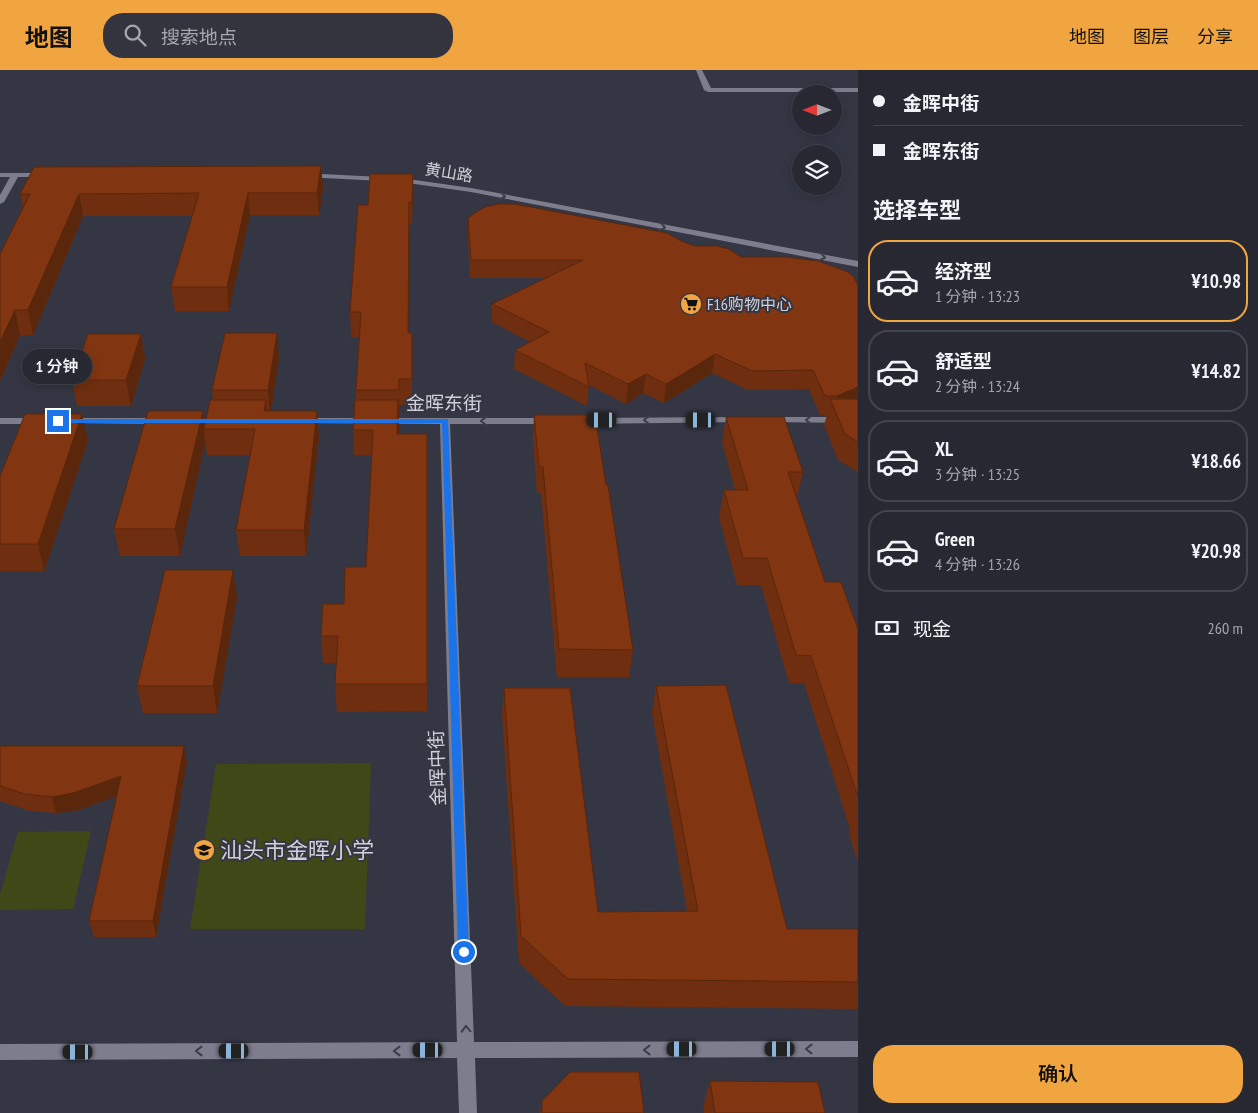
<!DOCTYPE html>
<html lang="zh">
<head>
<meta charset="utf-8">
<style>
  :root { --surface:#282833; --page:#34343f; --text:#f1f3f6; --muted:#a5a6ac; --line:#44444e; --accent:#f1a540 }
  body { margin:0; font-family:"PT Sans Narrow","Noto Sans SC",sans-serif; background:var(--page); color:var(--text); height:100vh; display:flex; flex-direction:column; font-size:19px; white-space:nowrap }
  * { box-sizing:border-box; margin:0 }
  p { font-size:16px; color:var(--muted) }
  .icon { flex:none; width:28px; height:28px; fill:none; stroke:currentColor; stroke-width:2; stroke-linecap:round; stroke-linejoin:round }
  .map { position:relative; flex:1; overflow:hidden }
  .details { display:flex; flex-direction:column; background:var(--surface); width:400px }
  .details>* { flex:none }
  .banner { display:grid; align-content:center; height:110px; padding:0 15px; background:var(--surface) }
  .needle { width:32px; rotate:270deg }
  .buttons { position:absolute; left:792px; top:15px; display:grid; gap:10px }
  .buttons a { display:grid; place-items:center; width:50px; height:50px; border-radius:50%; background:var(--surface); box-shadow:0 2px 12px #0003,0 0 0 1px var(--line); font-size:25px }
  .end { position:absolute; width:22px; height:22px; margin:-11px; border:6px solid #1a73e8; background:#fff; box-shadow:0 0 0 2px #fff }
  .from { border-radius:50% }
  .bubble { position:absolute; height:35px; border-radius:18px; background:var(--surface); box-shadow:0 2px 12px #0003,0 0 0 1px var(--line); font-size:16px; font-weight:600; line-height:35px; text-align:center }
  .car { position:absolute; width:15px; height:30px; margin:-15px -8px; border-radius:6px; box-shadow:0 0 4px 1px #0007; background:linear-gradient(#222 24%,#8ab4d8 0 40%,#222 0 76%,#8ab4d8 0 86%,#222 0) }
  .banner b { display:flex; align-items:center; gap:18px; height:48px; font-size:19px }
  .banner b+b { border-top:1px solid var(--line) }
  .banner i { width:12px; height:12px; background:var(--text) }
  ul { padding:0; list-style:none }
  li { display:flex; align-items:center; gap:15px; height:82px; margin:0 10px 8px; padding:0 5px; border:2px solid var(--line); border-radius:20px }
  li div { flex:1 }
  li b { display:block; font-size:19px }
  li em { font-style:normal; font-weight:600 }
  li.active { border-color:var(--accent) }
  li>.icon { width:45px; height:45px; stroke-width:1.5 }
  h2 { padding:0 15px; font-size:22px; line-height:60px }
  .pay { display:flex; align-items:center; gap:12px; height:55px; padding:0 15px; font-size:19px }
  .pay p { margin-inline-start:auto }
  .button { display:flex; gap:10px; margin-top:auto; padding:10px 15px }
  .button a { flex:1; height:58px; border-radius:20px; background:var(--accent); color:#111; font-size:20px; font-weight:600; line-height:58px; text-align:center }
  header { display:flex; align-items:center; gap:30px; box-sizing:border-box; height:70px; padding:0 25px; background:var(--accent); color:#111 }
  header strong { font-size:24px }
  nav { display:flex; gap:28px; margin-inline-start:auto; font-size:18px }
  .search { width:350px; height:45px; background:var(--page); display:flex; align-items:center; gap:12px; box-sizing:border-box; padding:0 18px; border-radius:20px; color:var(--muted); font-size:19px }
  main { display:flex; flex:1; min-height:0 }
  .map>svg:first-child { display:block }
</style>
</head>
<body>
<header>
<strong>地图</strong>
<div class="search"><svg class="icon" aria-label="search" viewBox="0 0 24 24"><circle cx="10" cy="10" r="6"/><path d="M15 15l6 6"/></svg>搜索地点</div>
<nav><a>地图</a><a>图层</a><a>分享</a></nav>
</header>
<main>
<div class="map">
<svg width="858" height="1043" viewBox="0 0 858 1043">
  <rect width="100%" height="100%" fill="#353644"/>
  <g fill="#414817">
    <path d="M371,693L365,859H190L216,694Z"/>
    <path d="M91,761L73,839L0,840V824L18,762Z"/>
  </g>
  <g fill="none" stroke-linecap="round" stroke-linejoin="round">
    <g fill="#7d7d8e" fill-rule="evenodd">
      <path d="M696,0H702L711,18H858V22H708L704,20Z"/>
      <path d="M0,103H47L51,105L47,107H18L4,132L0,134V125L10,107H0Z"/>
      <path d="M302,103L401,108L471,118L858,191V197L471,122L401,112L305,107L301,105Z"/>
      <path d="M743,347L747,348L748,350L747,352L581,354L576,351L581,348Z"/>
      <path d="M768,347H858V353L764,352L763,350L764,348Z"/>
      <path d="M0,348H38L43,351L38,354H0Z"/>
      <path d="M68,348H163L168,351L163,354L64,353L63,351L64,349Z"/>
      <path d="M301,348H551L556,351L551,354H450L474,972L858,971V987L475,988L477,1043H459L457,988L0,990V974L457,972L440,354L297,353L296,351L297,349Z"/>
    </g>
  </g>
  <g fill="#6f2e0f">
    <path d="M321,96L323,118L319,145H250L229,241H175L171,217L192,146H83L33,265H20L0,311L23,139L20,124Z"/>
    <path d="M413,104L412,154H409L408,263H412V334L399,335L398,364H427V641L337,642L335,614L337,593H323L321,566L344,534L366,497L372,385H354L353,360L356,330V320L360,267H351L350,242L368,135Z"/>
    <path d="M468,148L681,171L695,176L741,187L858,216V402L838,390L824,355L827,345H820L809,319L748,320L712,303L664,333L643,323L626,334L589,315L587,336L514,299L515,280L530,272L492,252V234L546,208H470L468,166Z"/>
    <path d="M141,264L145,289L131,336H77L72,310Z"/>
    <path d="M279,288L271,341L319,367L306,486H240L236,460L250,385H207L205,372L180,486H120L114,459L203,341L205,354L213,330L212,320Z"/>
    <path d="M534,345L606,415L633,580L629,607H557L541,423H537L533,371Z"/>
    <path d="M726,347L803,402L797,428L825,512L858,559V793L849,763L850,759L804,613H789L761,515H737L719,447L724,420H735L722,372Z"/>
    <path d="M88,370L44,501H0V406Z"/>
    <path d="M233,500L237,528L217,643H143L137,616Z"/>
    <path d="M656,616L787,859H858V939L565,936L519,893L502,645L504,618L598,842L687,841L652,643Z"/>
    <path d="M0,676L187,692L156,867H94L89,851L117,726L78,740L56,743L30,741L0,731Z"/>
    <path d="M710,1011L825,1043H704L703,1037Z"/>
    <path d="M542,1031L644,1043H540Z"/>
  </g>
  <g fill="#5a260c">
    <path d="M321,96L323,118L319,145L317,123Z"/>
    <path d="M413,104V126L412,154V132Z"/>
    <path d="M248,123L250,145L229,241L227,217Z"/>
    <path d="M79,124L83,146L33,265L28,240Z"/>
    <path d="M409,132V154L408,288V263Z"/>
    <path d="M15,240L20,265L0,311V272Z"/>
    <path d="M277,263L279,288L270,346L268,320Z"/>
    <path d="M141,264L145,289L131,336L126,310Z"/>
    <path d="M715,284L712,303L664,333L666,314Z"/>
    <path d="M646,304L643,323L626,334L628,314Z"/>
    <path d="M858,317V334L834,338L837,326Z"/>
    <path d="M266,330L268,356L264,341Z"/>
    <path d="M398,330L399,356L398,389L397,364Z"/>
    <path d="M203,341L205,359H204L205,372L180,486L175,459Z"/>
    <path d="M317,341L319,367L306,486L304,460Z"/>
    <path d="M82,344L88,370L44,501L38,474Z"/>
    <path d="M233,500L237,528L217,643L213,616Z"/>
    <path d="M184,676L187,692L156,867L153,851Z"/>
    <path d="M121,706L125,723L78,740L56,743L52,727Z"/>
  </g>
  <g fill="#813611" stroke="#5a260c">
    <path d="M321,96L317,123H248L227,217H171L199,123L79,124L28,240H15L0,272V184L30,124H20L34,97Z"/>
    <path d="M370,104H413L412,132H409L408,263H412V309H399V320H356L361,242H350L358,135H368Z"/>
    <path d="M498,134H515L667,163L681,171L695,176H717L729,179L741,187H786L818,191L848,202L854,207L858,216V317L837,326H825L813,300L752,301L715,284L666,314L646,304L628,314L585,293L589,317L515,280L549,262L492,234L583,190H471L468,148L476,142L485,137Z"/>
    <path d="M225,263H277L268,320H212Z"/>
    <path d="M88,264H141L126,310H72Z"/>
    <path d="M830,329H858V372L845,364Z"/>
    <path d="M210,330H266L264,341H317L304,460H236L255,359H204Z"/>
    <path d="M355,330H398L397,364H427V614H335L338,566H321L323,534H344L345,497H366L373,360H353Z"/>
    <path d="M148,341H203L175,459H114Z"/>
    <path d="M25,344H82L38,474H0V406Z"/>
    <path d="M534,345H595L606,415H608L633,580L559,579L543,397H539Z"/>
    <path d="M726,347H784L803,402H788L825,512H841L858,559V727L811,586L796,585L767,488H743L724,420H748Z"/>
    <path d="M165,500H233L213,616H137Z"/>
    <path d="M726,615L787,859H858V912L568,909L521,866L504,618H570L598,842L698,841L656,616Z"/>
    <path d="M0,676H184L153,851H89L121,706L73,723L52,727L25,724L0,716Z"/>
    <path d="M570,1002H639L644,1043H542V1031Z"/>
    <path d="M710,1011L818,1012L825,1043H715Z"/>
  </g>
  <defs><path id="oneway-chevron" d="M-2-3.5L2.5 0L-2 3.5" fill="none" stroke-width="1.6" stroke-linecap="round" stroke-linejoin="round" transform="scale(1.25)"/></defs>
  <g stroke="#3c3d4b">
    <use href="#oneway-chevron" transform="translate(502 126) rotate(11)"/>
    <use href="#oneway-chevron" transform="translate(662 157) rotate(11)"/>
    <use href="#oneway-chevron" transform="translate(822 187) rotate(11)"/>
    <use href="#oneway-chevron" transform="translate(647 350) rotate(180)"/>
    <use href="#oneway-chevron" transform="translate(809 350) rotate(180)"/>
    <use href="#oneway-chevron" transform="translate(484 351) rotate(180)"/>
    <use href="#oneway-chevron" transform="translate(466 959) rotate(-92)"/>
    <use href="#oneway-chevron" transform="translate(809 979) rotate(180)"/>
    <use href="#oneway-chevron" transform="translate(647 980) rotate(180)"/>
    <use href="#oneway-chevron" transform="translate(199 981) rotate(180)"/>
    <use href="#oneway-chevron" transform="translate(397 981) rotate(180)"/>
  </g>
  <path fill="#1a73e8" d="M58,349H448L469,882L467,885L464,887L458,882L442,353H56V350Z"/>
  <defs>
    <g id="supermarket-disc" transform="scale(1.125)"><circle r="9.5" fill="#f1a540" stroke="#353644"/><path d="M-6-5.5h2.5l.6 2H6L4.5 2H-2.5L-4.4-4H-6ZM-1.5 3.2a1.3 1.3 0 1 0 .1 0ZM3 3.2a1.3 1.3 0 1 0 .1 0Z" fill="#111"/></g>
    <g id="school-disc" transform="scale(1.125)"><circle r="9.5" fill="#f1a540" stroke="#353644"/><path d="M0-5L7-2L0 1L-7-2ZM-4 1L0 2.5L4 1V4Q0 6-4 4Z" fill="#111"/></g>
  </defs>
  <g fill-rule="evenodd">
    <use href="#supermarket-disc" x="691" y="234"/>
    <use href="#school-disc" x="204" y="780"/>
  </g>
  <g text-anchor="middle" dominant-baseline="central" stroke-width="4" stroke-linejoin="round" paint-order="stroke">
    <g font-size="16" fill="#d0d0d9" stroke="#353644">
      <text transform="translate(449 102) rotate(9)">黄山路</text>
    </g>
    <g font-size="16" fill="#d0d0d9" stroke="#353644" text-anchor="start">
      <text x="707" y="234">F16购物中心</text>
    </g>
    <g font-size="19" fill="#d0d0d9" stroke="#353644">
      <text x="444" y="333">金晖东街</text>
      <text transform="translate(437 698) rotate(-92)">金晖中街</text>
    </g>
    <g font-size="22" fill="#d0d0d9" stroke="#353644" text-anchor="start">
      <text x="220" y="780">汕头市金晖小学</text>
    </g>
  </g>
</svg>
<div class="buttons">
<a><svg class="needle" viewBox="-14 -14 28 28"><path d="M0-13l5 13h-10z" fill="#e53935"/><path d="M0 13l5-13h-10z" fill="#a5a6ac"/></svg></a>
<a><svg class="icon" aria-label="layers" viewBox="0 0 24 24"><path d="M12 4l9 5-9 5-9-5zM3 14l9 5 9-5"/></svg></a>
</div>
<i class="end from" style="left:464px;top:882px"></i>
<i class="end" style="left:58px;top:351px"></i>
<div class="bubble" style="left:22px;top:279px;width:70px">1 分钟</div>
<i class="car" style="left:602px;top:350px;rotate:270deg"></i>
<i class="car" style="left:701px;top:350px;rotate:270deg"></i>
<i class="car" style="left:682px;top:979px;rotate:270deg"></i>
<i class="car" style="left:780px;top:979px;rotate:270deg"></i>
<i class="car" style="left:428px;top:980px;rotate:270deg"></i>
<i class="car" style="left:234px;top:981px;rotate:270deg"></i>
<i class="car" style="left:78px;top:982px;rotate:270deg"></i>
</div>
<section class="details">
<div class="banner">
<b><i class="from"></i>金晖中街</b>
<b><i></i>金晖东街</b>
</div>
<h2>选择车型</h2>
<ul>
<li class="active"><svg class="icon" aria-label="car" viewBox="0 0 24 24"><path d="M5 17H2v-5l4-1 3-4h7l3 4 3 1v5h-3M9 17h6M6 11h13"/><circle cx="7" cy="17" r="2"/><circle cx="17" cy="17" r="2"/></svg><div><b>经济型</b><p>1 分钟 · 13:23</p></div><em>¥10.98</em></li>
<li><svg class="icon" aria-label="car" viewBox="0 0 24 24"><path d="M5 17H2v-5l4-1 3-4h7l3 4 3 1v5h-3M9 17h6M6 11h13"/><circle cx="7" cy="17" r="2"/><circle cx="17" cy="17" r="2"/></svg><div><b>舒适型</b><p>2 分钟 · 13:24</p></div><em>¥14.82</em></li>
<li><svg class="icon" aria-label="car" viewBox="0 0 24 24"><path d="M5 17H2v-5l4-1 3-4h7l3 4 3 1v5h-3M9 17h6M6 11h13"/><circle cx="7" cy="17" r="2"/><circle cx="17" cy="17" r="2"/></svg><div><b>XL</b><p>3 分钟 · 13:25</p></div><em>¥18.66</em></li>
<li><svg class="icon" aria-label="car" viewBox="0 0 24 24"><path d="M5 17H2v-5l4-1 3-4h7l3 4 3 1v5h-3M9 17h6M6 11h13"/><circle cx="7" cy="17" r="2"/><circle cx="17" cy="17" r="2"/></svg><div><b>Green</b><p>4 分钟 · 13:26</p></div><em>¥20.98</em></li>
</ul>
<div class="pay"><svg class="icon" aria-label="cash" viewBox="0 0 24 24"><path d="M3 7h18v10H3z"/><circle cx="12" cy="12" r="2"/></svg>现金<p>260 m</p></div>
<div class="button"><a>确认</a></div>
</section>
</main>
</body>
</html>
